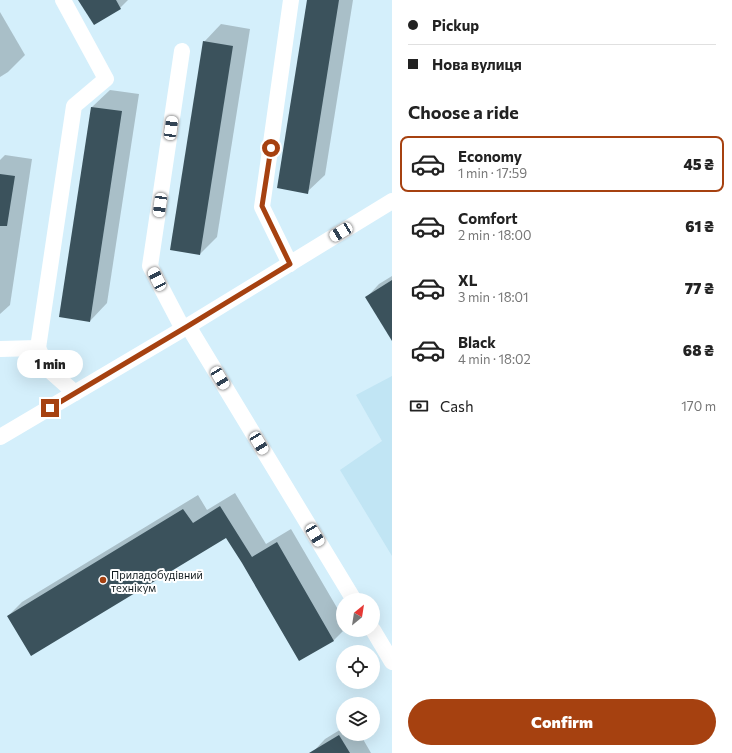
<!DOCTYPE html>
<html lang="en">
<head>
<meta charset="utf-8">
<style>
  :root { --surface:#fff; --page:#f2f2f2; --text:#222; --muted:#767676; --line:#e0e0e0; --accent:#a64110 }
  body { margin:0; font-family:Commissioner,sans-serif; background:var(--page); color:var(--text); height:100vh; display:flex; flex-direction:column; font-size:15px; white-space:nowrap }
  * { box-sizing:border-box; margin:0 }
  p { font-size:13px; color:var(--muted) }
  .icon { flex:none; width:22px; height:22px; fill:none; stroke:currentColor; stroke-width:2; stroke-linecap:round; stroke-linejoin:round }
  .map { position:relative; flex:1; overflow:hidden }
  .details { display:flex; flex-direction:column; background:var(--surface); width:340px }
  .details>* { flex:none }
  .top-card { display:grid; align-content:center; height:88px; padding:0 16px; background:var(--surface) }
  .needle { width:26px; rotate:30deg }
  .tools { position:absolute; left:336px; top:593px; display:grid; gap:8px }
  .tools a { display:grid; place-items:center; width:44px; height:44px; border-radius:50%; background:var(--surface); box-shadow:0 4px 16px #0002; font-size:20px }
  .end { position:absolute; width:18px; height:18px; margin:-9px; border:5px solid #a64110; background:#fff; box-shadow:0 0 0 2px #fff }
  .from { border-radius:50% }
  .bubble { position:absolute; height:28px; border-radius:14px; background:var(--surface); box-shadow:0 4px 16px #0002; font-size:13px; font-weight:800; line-height:28px; text-align:center }
  .car { position:absolute; width:12px; height:24px; margin:-12px -6px; border-radius:5px; box-shadow:0 0 3px 1px #0007; background:linear-gradient(#fff 24%,#345 0 40%,#fff 0 76%,#345 0 86%,#fff 0) }
  .top-card b { display:flex; align-items:center; gap:14px; height:38px; font-size:15px }
  .top-card b+b { border-top:1px solid var(--line) }
  .top-card i { width:10px; height:10px; background:var(--text) }
  ul { padding:0; list-style:none }
  li { display:flex; align-items:center; gap:12px; height:56px; margin:0 8px 6px; padding:0 8px; border:2px solid transparent; border-radius:8px }
  li div { flex:1 }
  li b { display:block; font-size:15px }
  li em { font-style:normal; font-weight:800 }
  li.on { border-color:var(--accent) }
  li>.icon { width:36px; height:36px; stroke-width:1.5 }
  h2 { padding:0 16px; font-size:18px; line-height:48px }
  .pay { display:flex; align-items:center; gap:10px; height:44px; padding:0 16px; font-size:15px }
  .pay p { margin-inline-start:auto }
  .primary-button { display:flex; gap:8px; margin-top:auto; padding:8px 16px }
  .primary-button a { flex:1; height:46px; border-radius:24px; background:var(--accent); color:#fff; font-size:16px; font-weight:800; line-height:46px; text-align:center }
  main { display:flex; flex:1; min-height:0 }
  .map>svg:first-child { display:block }
</style>
</head>
<body>
<main>
<div class="map">
<svg width="392" height="753" viewBox="0 0 392 753">
  <rect width="100%" height="100%" fill="#d4effb"/>
  <path fill="#c1e5f4" d="M392,376V556L340,470L382,441L356,395Z"/>
  <g fill="#0003">
    <path d="M80,0H128L120,8Z"/>
    <path d="M308,0H353L325,175L307,192Z"/>
    <path d="M0,12L25,55L8,72L0,77Z"/>
    <path d="M221,24L250,29L217,237L200,254L204,42Z"/>
    <path d="M110,90L139,94L107,303L90,321L60,316L92,107Z"/>
    <path d="M5,155L32,159L10,305L0,314V160Z"/>
    <path d="M392,276V329L366,298L379,284Z"/>
    <path d="M235,493L266,544L291,529L343,618V630H344L334,640L300,660L243,563L226,536L8,616L22,602L198,495L207,510Z"/>
    <path d="M343,728V734H360L371,753H312L325,739Z"/>
  </g>
  <g fill="#3b525c">
    <path d="M78,0H116L121,9L94,25Z"/>
    <path d="M307,0H339L308,194L277,188Z"/>
    <path d="M203,41L233,46L200,255L170,250Z"/>
    <path d="M91,107L122,111L90,322L59,317Z"/>
    <path d="M0,174L15,176L7,226H0Z"/>
    <path d="M392,280V341L365,297Z"/>
    <path d="M220,506L252,557L277,542L334,641L299,661L242,563L226,538L31,656L7,616L183,509L193,523Z"/>
    <path d="M339,735L350,753H309Z"/>
  </g>
  <g fill="none" stroke-linecap="round" stroke-linejoin="round">
    <g stroke="#fff" stroke-width="16">
      <path d="M182,51L150,266L183,329"/>
      <path d="M290,264L262,207L291,0"/>
      <path d="M188,326L354,600"/>
      <path d="M38,348L74,106L106,79L63,0"/>
      <path d="M0,349L38,348L48,369L75,393"/>
      <path d="M0,437L188,326L392,201"/>
      <path d="M373,630L392,662"/>
    </g>
  </g>
  <g fill="none" stroke-linecap="round" stroke-linejoin="round">
    <path stroke="#a64110" stroke-width="5" d="M50,408L188,326L290,264L262,206L271,148"/>
  </g>
  <circle fill="#a64110" stroke="#fff" stroke-width="1.5" cx="103" cy="580" r="4"/>
  <g text-anchor="middle" dominant-baseline="central" stroke-width="4" stroke-linejoin="round" paint-order="stroke">
    <g font-size="11" fill="#0e181c" stroke="#fff" text-anchor="start">
      <text x="111" y="574">Приладобудівний<tspan x="111" dy="13">технікум</tspan></text>
    </g>
  </g>
</svg>
<div class="tools">
<a><svg class="needle" viewBox="-14 -14 28 28"><path d="M0-13l5 13h-10z" fill="#e53935"/><path d="M0 13l5-13h-10z" fill="#767676"/></svg></a>
<a><svg class="icon" aria-label="locate" viewBox="0 0 24 24"><circle cx="12" cy="12" r="6"/><path d="M12 2v4M12 18v4M2 12h4M18 12h4"/></svg></a>
<a><svg class="icon" aria-label="layers" viewBox="0 0 24 24"><path d="M12 4l9 5-9 5-9-5zM3 14l9 5 9-5"/></svg></a>
</div>
<i class="end from" style="left:271px;top:148px"></i>
<i class="end" style="left:50px;top:408px"></i>
<div class="bubble" style="left:17px;top:350px;width:66px">1 min</div>
<i class="car" style="left:171px;top:128px;rotate:8deg"></i>
<i class="car" style="left:160px;top:205px;rotate:188deg"></i>
<i class="car" style="left:341px;top:232px;rotate:239deg"></i>
<i class="car" style="left:157px;top:279px;rotate:333deg"></i>
<i class="car" style="left:220px;top:378px;rotate:149deg"></i>
<i class="car" style="left:259px;top:443px;rotate:149deg"></i>
<i class="car" style="left:315px;top:535px;rotate:149deg"></i>
</div>
<section class="details">
<div class="top-card">
<b><i class="from"></i>Pickup</b>
<b><i></i>Нова вулиця</b>
</div>
<h2>Choose a ride</h2>
<ul>
<li class="on"><svg class="icon" aria-label="car" viewBox="0 0 24 24"><path d="M5 17H2v-5l4-1 3-4h7l3 4 3 1v5h-3M9 17h6M6 11h13"/><circle cx="7" cy="17" r="2"/><circle cx="17" cy="17" r="2"/></svg><div><b>Economy</b><p>1 min · 17:59</p></div><em>45 ₴</em></li>
<li><svg class="icon" aria-label="car" viewBox="0 0 24 24"><path d="M5 17H2v-5l4-1 3-4h7l3 4 3 1v5h-3M9 17h6M6 11h13"/><circle cx="7" cy="17" r="2"/><circle cx="17" cy="17" r="2"/></svg><div><b>Comfort</b><p>2 min · 18:00</p></div><em>61 ₴</em></li>
<li><svg class="icon" aria-label="car" viewBox="0 0 24 24"><path d="M5 17H2v-5l4-1 3-4h7l3 4 3 1v5h-3M9 17h6M6 11h13"/><circle cx="7" cy="17" r="2"/><circle cx="17" cy="17" r="2"/></svg><div><b>XL</b><p>3 min · 18:01</p></div><em>77 ₴</em></li>
<li><svg class="icon" aria-label="car" viewBox="0 0 24 24"><path d="M5 17H2v-5l4-1 3-4h7l3 4 3 1v5h-3M9 17h6M6 11h13"/><circle cx="7" cy="17" r="2"/><circle cx="17" cy="17" r="2"/></svg><div><b>Black</b><p>4 min · 18:02</p></div><em>68 ₴</em></li>
</ul>
<div class="pay"><svg class="icon" aria-label="cash" viewBox="0 0 24 24"><path d="M3 7h18v10H3z"/><circle cx="12" cy="12" r="2"/></svg>Cash<p>170 m</p></div>
<div class="primary-button"><a>Confirm</a></div>
</section>
</main>
</body>
</html>
